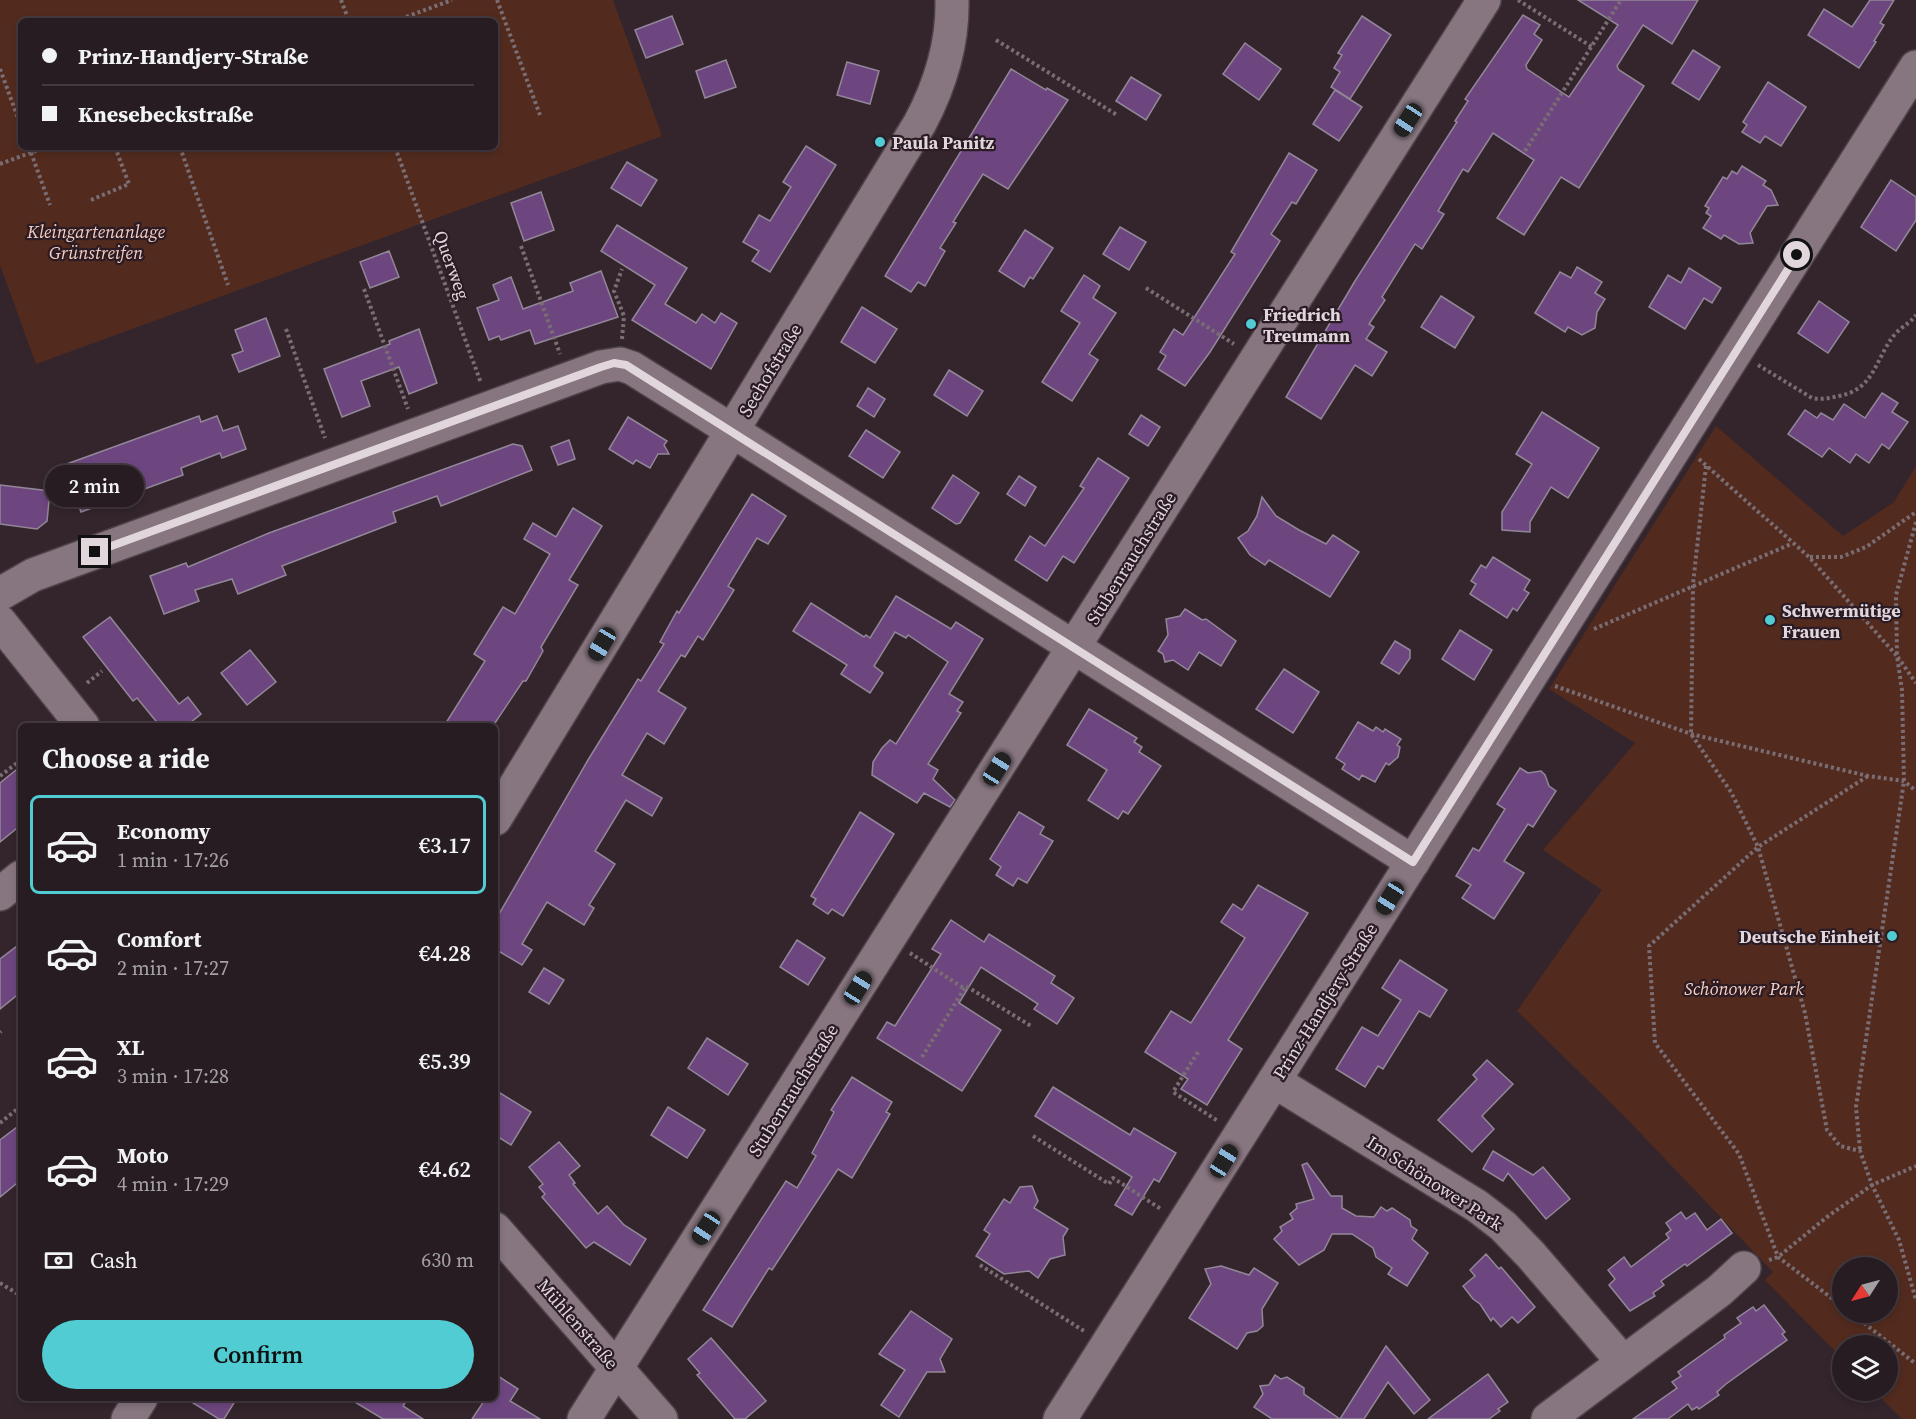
<!DOCTYPE html>
<html lang="en">
<head>
<meta charset="utf-8">
<style>
  :root { --surface:#271c22; --page:#2f252a; --text:#f1f3f6; --muted:#a4a1a5; --line:#433a40; --accent:#51ccd3 }
  body { margin:0; font-family:"Source Serif 4",serif; background:var(--page); color:var(--text); height:100vh; display:flex; flex-direction:column; font-size:22px; white-space:nowrap }
  * { box-sizing:border-box; margin:0 }
  p { font-size:20px; color:var(--muted) }
  .icon { flex:none; width:33px; height:33px; fill:none; stroke:currentColor; stroke-width:2; stroke-linecap:round; stroke-linejoin:round }
  .map { position:relative; flex:1; overflow:hidden }
  .sheet { position:absolute; left:18px; top:723px; width:480px; height:678px; display:flex; flex-direction:column; background:var(--surface); border-radius:9px; box-shadow:0 3px 9px #0003,0 0 0 2px var(--line) }
  .sheet>* { flex:none }
  .banner { position:absolute; left:18px; top:18px; width:480px; height:132px; border-radius:9px; box-shadow:0 3px 9px #0003,0 0 0 2px var(--line); display:grid; align-content:center; height:132px; padding:0 24px; background:var(--surface) }
  .needle { width:39px; rotate:234deg }
  .tools { position:absolute; left:1832px; top:1257px; display:grid; gap:12px }
  .tools a { display:grid; place-items:center; width:66px; height:66px; border-radius:50%; background:var(--surface); box-shadow:0 3px 9px #0003,0 0 0 2px var(--line); font-size:30px }
  .end { position:absolute; width:27px; height:27px; margin:-14px; border:8px solid #e0d6dc; background:#111; box-shadow:0 0 0 3px #111 }
  .from { border-radius:50% }
  .bubble { position:absolute; height:42px; border-radius:21px; background:var(--surface); box-shadow:0 3px 9px #0003,0 0 0 2px var(--line); font-size:20px; font-weight:600; line-height:42px; text-align:center }
  .car { position:absolute; width:18px; height:36px; margin:-18px -9px; border-radius:8px; box-shadow:0 0 4px 2px #0007; background:linear-gradient(#222 24%,#8ab4d8 0 40%,#222 0 76%,#8ab4d8 0 86%,#222 0) }
  .banner b { display:flex; align-items:center; gap:21px; height:57px; font-size:22px }
  .banner b+b { border-top:2px solid var(--line) }
  .banner i { width:15px; height:15px; background:var(--text) }
  ul { padding:0; list-style:none }
  li { display:flex; align-items:center; gap:18px; height:99px; margin:0 12px 9px; padding:0 12px; border:3px solid transparent; border-radius:9px }
  li div { flex:1 }
  li b { display:block; font-size:22px }
  li em { font-style:normal; font-weight:600 }
  li.current { border-color:var(--accent) }
  li>.icon { width:54px; height:54px; stroke-width:1.5 }
  h2 { padding:0 24px; font-size:27px; line-height:72px }
  .pay { display:flex; align-items:center; gap:15px; height:66px; padding:0 24px; font-size:22px }
  .pay p { margin-inline-start:auto }
  .cta { display:flex; gap:12px; margin-top:auto; padding:12px 24px }
  .cta a { flex:1; height:69px; border-radius:36px; background:var(--accent); color:#111; font-size:24px; font-weight:600; line-height:69px; text-align:center }
  .map>svg:first-child { display:block }
</style>
</head>
<body>
<div class="map">
<svg width="1916" height="1419" viewBox="0 0 1916 1419">
  <rect width="100%" height="100%" fill="#34252d"/>
  <g fill="#522b1e" fill-rule="evenodd">
    <path d="M0,0H613L662,136L36,364L0,265ZM21,21H495V147H21Z"/>
    <path d="M1716,426L1843,536L1894,502L1916,466V1419H1902L1874,1391L1887,1390V1346H1842V1358L1765,1280L1773,1272L1624,1116L1517,1011L1602,890L1543,850L1635,743L1549,689ZM1842,1268H1887V1312H1842Z"/>
  </g>
  <g fill="#6d467f" stroke="#928798" stroke-width="1.5">
    <path d="M1578,0H1698L1672,44L1643,25L1617,66L1619,70L1644,86L1579,188L1561,177L1524,235L1497,218L1534,160L1493,133L1468,172L1463,169L1438,211L1444,214L1422,249L1415,244L1382,297L1385,300L1369,324L1374,327L1366,339L1387,352L1372,376L1355,365L1321,419L1286,397L1355,281L1457,122L1455,121L1468,101L1465,99L1523,15L1540,25L1534,34L1542,40L1526,65L1527,69L1569,97L1618,25Z"/>
    <path d="M1870,0H1894L1880,23L1884,25L1874,41L1876,42L1859,68L1808,35L1824,9L1852,27Z"/>
    <path d="M672,16L683,44L646,58L635,30Z"/>
    <path d="M1362,16L1391,35L1350,99L1331,87L1340,72L1334,68L1342,55L1338,53Z"/>
    <path d="M1245,43L1281,69L1259,100L1223,74Z"/>
    <path d="M1693,50L1720,67L1699,100L1672,83Z"/>
    <path d="M726,60L736,87L705,98L696,71Z"/>
    <path d="M847,62L879,71L870,104L837,95Z"/>
    <path d="M1011,69L1046,90L1047,88L1068,100L1008,189L983,174L953,222L956,223L940,248L945,251L925,286L918,282L911,292L885,276Z"/>
    <path d="M1131,77L1161,95L1146,120L1116,101Z"/>
    <path d="M1768,82L1806,107L1781,146L1765,136L1760,143L1742,132L1747,125L1743,122Z"/>
    <path d="M1335,90L1362,107L1339,141L1313,124Z"/>
    <path d="M806,146L836,165L770,272L752,261L759,251L743,242L759,215L770,221L791,187L783,182Z"/>
    <path d="M1289,153L1317,170L1296,204L1292,202L1271,234L1280,241L1210,352L1185,386L1158,369L1166,356L1160,352L1174,329L1183,335L1235,254L1231,252Z"/>
    <path d="M627,162L657,180L641,206L611,188Z"/>
    <path d="M1742,166L1766,181L1763,185L1771,190L1778,205L1767,206L1750,233L1753,243L1739,244L1724,235L1721,239L1703,228L1711,216L1706,213L1709,208L1705,206L1723,177L1727,179L1732,171L1737,174Z"/>
    <path d="M1891,180L1916,197V220L1896,251L1861,227Z"/>
    <path d="M541,192L554,230L524,241L511,203Z"/>
    <path d="M617,225L687,268L665,304L696,323L702,314L715,323L721,313L737,323L711,369L632,320L655,285L601,251Z"/>
    <path d="M1120,227L1146,242L1129,270L1103,254Z"/>
    <path d="M1025,230L1053,248L1033,279L1030,277L1024,287L999,271Z"/>
    <path d="M389,251L399,277L370,288L360,262Z"/>
    <path d="M1577,267L1602,282L1595,293L1605,299L1597,312L1595,328L1582,335L1568,327L1565,332L1535,313L1560,272L1571,278Z"/>
    <path d="M1689,268L1721,288L1712,303L1704,298L1685,329L1649,307L1668,275L1681,283Z"/>
    <path d="M601,271L618,317L535,344L530,330L501,340L499,336L489,340L477,308L499,300L493,285L511,277L523,309L573,291L570,283Z"/>
    <path d="M1084,275L1100,286L1093,298L1116,313L1089,354L1098,360L1072,401L1042,382L1080,323L1061,311Z"/>
    <path d="M1441,296L1474,317L1455,348L1421,327Z"/>
    <path d="M1819,301L1849,322L1828,353L1798,333Z"/>
    <path d="M862,307L897,329L875,363L841,342Z"/>
    <path d="M266,318L280,356L239,372L232,355L243,351L235,330Z"/>
    <path d="M419,329L437,383L409,394L399,367L361,381L370,406L342,417L324,369L390,344L389,341Z"/>
    <path d="M949,370L983,391L967,416L934,395Z"/>
    <path d="M868,388L885,399L874,417L857,406Z"/>
    <path d="M1882,393L1898,403L1892,412L1908,422L1889,449L1882,444L1869,463L1856,454L1850,463L1829,448L1822,457L1788,434L1805,410L1817,418L1821,413L1833,420L1844,404L1865,418Z"/>
    <path d="M1542,412L1599,448L1568,498L1551,487L1530,522V532L1502,530V512L1532,464L1516,454Z"/>
    <path d="M1141,415L1160,427L1148,446L1129,434Z"/>
    <path d="M199,416L201,422L217,416L223,431L238,426L246,449L222,458L220,453L181,468L183,475L81,512L64,465Z"/>
    <path d="M628,417L667,441L664,445L669,454H658L650,468L636,460L633,464L609,449Z"/>
    <path d="M866,430L900,452L883,478L849,456Z"/>
    <path d="M569,440L575,459L558,465L551,447Z"/>
    <path d="M513,444L522,446L532,470L441,506L437,496L393,512L396,522L282,566L286,575L238,594L232,579L195,590L199,601L164,614L150,576L186,563L188,567L269,533Z"/>
    <path d="M1098,458L1129,478L1074,563L1063,556L1047,581L1015,560L1030,536L1045,546L1084,488L1080,486Z"/>
    <path d="M953,475L979,493L960,523L956,524L932,508Z"/>
    <path d="M1019,476L1036,487L1025,506L1007,494Z"/>
    <path d="M0,485L50,491L47,521L37,529L0,524Z"/>
    <path d="M752,494L786,516L768,544L757,538L728,586L734,590L703,640L698,636L685,657L681,655L658,691L686,708L664,744L647,733L622,775L662,798L652,816L626,800L595,851L615,864L589,905L594,908L584,925L547,902L522,944L532,950L522,965L495,949V921L588,760L638,679L641,681L664,644L660,642L677,611L679,613Z"/>
    <path d="M1262,497L1276,516L1299,530L1326,544L1333,535L1359,552L1330,597L1269,560L1265,565L1250,555L1238,538L1248,531L1257,516Z"/>
    <path d="M573,508L602,526L569,580L578,585L541,647L543,651L526,681H523L493,726H444L485,661L474,654L503,607L515,614L550,554L524,539L533,523L556,537Z"/>
    <path d="M1493,557L1530,580L1524,590L1529,593L1517,611L1513,608L1507,618L1470,594L1476,584L1471,581L1481,565L1486,568Z"/>
    <path d="M896,596L951,629L956,622L983,639L949,694L963,702L957,711L961,713L928,764L938,770L933,779L955,800L950,807L924,793L917,803L872,775L873,762L882,748L890,740L896,744L948,662L908,635L906,638L895,632L874,666L883,673L870,693L841,674L847,665L793,631L811,603L864,637L866,635L870,638Z"/>
    <path d="M1185,609L1202,620L1206,619L1236,641L1221,666L1199,652L1188,670L1173,660L1165,662L1163,654L1158,651L1168,635L1166,619L1180,616Z"/>
    <path d="M110,617L179,704L188,697L201,714L186,726H160L137,698L133,701L83,637Z"/>
    <path d="M1460,630L1492,650L1474,680L1442,659Z"/>
    <path d="M1395,641L1410,650V658L1399,674L1381,663Z"/>
    <path d="M250,650L276,682L247,705L221,673Z"/>
    <path d="M1284,669L1319,692L1293,733L1256,709Z"/>
    <path d="M1089,709L1137,738L1134,742L1142,747L1139,752L1161,766L1128,814L1123,811L1118,819L1088,800L1107,770L1067,745Z"/>
    <path d="M1358,722L1373,731L1376,727L1383,732L1385,729L1401,739L1397,745L1400,747L1398,757L1389,765L1386,763L1375,782L1362,775L1359,780L1342,769L1345,764L1336,758Z"/>
    <path d="M21,766V825L0,842V783Z"/>
    <path d="M1520,768L1528,773L1541,771L1545,775L1549,786L1556,791L1533,827L1528,824L1504,861L1524,873L1494,919L1462,898L1471,885L1456,876L1473,848L1479,851L1505,809L1497,804Z"/>
    <path d="M860,812L894,834L843,916L832,909L828,914L813,904L816,899L811,896Z"/>
    <path d="M1019,812L1044,827L1040,834L1053,841L1027,883L1018,878L1013,886L996,875L1001,867L990,859Z"/>
    <path d="M1258,885L1308,913L1228,1040L1242,1049L1207,1105L1181,1089L1188,1079L1145,1052L1171,1011L1191,1023L1245,938L1221,922L1233,904L1242,910Z"/>
    <path d="M951,920L984,942L989,934L1055,976L1051,983L1074,998L1057,1024L1034,1009L1038,1004L981,967L959,1003L1001,1030L962,1091L877,1038L887,1022L895,1026L941,954L932,949Z"/>
    <path d="M797,940L825,958L808,985L780,967Z"/>
    <path d="M21,943V992L0,1009V959Z"/>
    <path d="M1400,960L1447,990L1430,1017L1419,1011L1383,1069L1378,1066L1365,1087L1336,1069L1362,1027L1378,1036L1401,1000L1382,988Z"/>
    <path d="M544,968L564,980L549,1004L529,992Z"/>
    <path d="M707,1038L748,1064L728,1095L688,1068Z"/>
    <path d="M1487,1060L1513,1084L1482,1116L1494,1129L1472,1152L1438,1120L1477,1079L1473,1075Z"/>
    <path d="M852,1077L892,1102L886,1112L890,1114L852,1178L838,1169L772,1270L769,1268L732,1327L703,1310L786,1181L797,1188L816,1156L812,1153L834,1112L831,1110Z"/>
    <path d="M1053,1087L1130,1135L1134,1128L1176,1153L1159,1182L1154,1179L1132,1215L1115,1205L1132,1177L1035,1116Z"/>
    <path d="M495,1090L531,1112L511,1145L495,1135Z"/>
    <path d="M668,1107L705,1130L687,1158L651,1135Z"/>
    <path d="M21,1124V1180L0,1197V1140Z"/>
    <path d="M559,1142L580,1166L569,1175L575,1183L573,1184L598,1214L607,1206L624,1225L646,1239L630,1265L594,1242L586,1248L542,1197L545,1194L539,1187L543,1184L529,1167Z"/>
    <path d="M1493,1151L1533,1175L1543,1167L1570,1199L1546,1219L1508,1173L1503,1181L1483,1169Z"/>
    <path d="M1307,1163L1331,1196H1342V1208L1356,1216L1374,1217L1381,1207L1387,1211L1392,1208L1410,1220L1411,1226L1417,1230L1412,1239L1428,1253L1407,1286L1388,1274L1392,1268L1376,1257L1373,1248L1352,1234H1332L1324,1250L1299,1265L1274,1239L1282,1231L1280,1227L1293,1219L1290,1214L1297,1208L1296,1204L1314,1199L1302,1165Z"/>
    <path d="M1032,1186L1038,1201L1034,1208L1068,1229L1063,1237L1065,1255L1050,1259L1038,1278L1029,1271L1004,1274L976,1256L990,1234L984,1230L1004,1199L1010,1203L1020,1187Z"/>
    <path d="M1681,1212L1686,1219L1695,1213L1707,1230L1721,1219L1732,1233L1687,1266L1685,1264L1661,1281L1664,1285L1653,1293L1655,1296L1630,1311L1609,1285L1615,1279L1608,1270L1624,1257L1631,1267L1669,1238L1666,1234L1671,1230L1666,1223Z"/>
    <path d="M1486,1254L1499,1269L1501,1267L1535,1307L1518,1323L1512,1317L1501,1327L1493,1318L1491,1321L1480,1304L1473,1299L1463,1286L1475,1276L1470,1270Z"/>
    <path d="M1221,1266L1249,1275L1254,1268L1278,1283L1262,1309L1263,1326L1257,1331L1247,1333L1237,1349L1189,1318L1211,1284L1205,1269Z"/>
    <path d="M1764,1305L1785,1332L1782,1334L1787,1340L1726,1384L1717,1392L1719,1395L1699,1409L1697,1407L1692,1410L1688,1404L1668,1419H1633L1677,1388L1672,1382L1681,1376L1678,1372L1725,1338L1724,1335L1741,1323L1737,1318L1753,1307L1756,1311Z"/>
    <path d="M911,1311L952,1339L940,1359L945,1372H927L899,1417L881,1405L905,1370L879,1354Z"/>
    <path d="M711,1338L766,1401L745,1419H735L697,1375L700,1373L688,1359Z"/>
    <path d="M1386,1346L1430,1400L1414,1414L1388,1382L1364,1419H1272L1254,1407L1263,1394L1260,1386L1269,1385L1275,1375L1281,1379L1287,1377L1304,1388V1394L1340,1419Z"/>
    <path d="M495,1374L518,1389L510,1401L540,1419H472L486,1398H495Z"/>
    <path d="M1488,1374L1508,1402L1498,1409L1500,1411L1489,1419H1428Z"/>
    <path d="M185,1398H237L224,1419H219Z"/>
    <path d="M348,1398H408L403,1406L423,1419H383Z"/>
  </g>
  <g fill="none" stroke-linecap="round" stroke-linejoin="round">
    <g stroke="#4e4249" stroke-width="36">
      <g id="minor">
        <path d="M0,594L33,575L601,367L620,364L632,368L712,418L1413,862"/>
        <path d="M0,622L83,726"/>
        <path d="M495,819L920,123C940,85 953,44 952,0"/>
        <path d="M0,894L21,877"/>
        <path d="M1274,1081L1477,1206L1503,1226L1531,1255L1623,1362"/>
        <path d="M495,1229L661,1419"/>
        <path d="M128,1419L141,1398"/>
        <path d="M584,1419L1484,0"/>
        <path d="M1060,1419L1916,67"/>
        <path d="M1548,1419L1719,1291L1744,1268"/>
      </g>
    </g>
    <g stroke="#7a6d74" stroke-width="4" stroke-dasharray="3 3" stroke-linecap="butt">
      <path d="M341,0L349,21"/>
      <path d="M497,0L540,115"/>
      <path d="M1518,0L1592,47"/>
      <path d="M395,21L452,0"/>
      <path d="M996,40L1117,115"/>
      <path d="M0,69L21,126"/>
      <path d="M29,147L50,205"/>
      <path d="M180,147L228,285"/>
      <path d="M395,147L481,383"/>
      <path d="M1525,151L1621,0"/>
      <path d="M0,164L46,147"/>
      <path d="M91,200L129,184L115,147"/>
      <path d="M521,246L560,354"/>
      <path d="M1146,288L1234,344"/>
      <path d="M364,289L408,409"/>
      <path d="M286,329L325,438"/>
      <path d="M622,339L624,316L614,291L622,269"/>
      <path d="M1758,365L1812,398C1821,400 1830,398 1839,396C1876,389 1875,357 1896,333C1903,326 1909,324 1916,315"/>
      <path d="M1699,459L1809,557L1897,656L1902,690L1904,781L1856,1107L1860,1150"/>
      <path d="M1706,466L1693,584L1691,734L1731,792L1758,847L1805,1013L1827,1130L1840,1146L1860,1151L1872,1185L1899,1240L1916,1300"/>
      <path d="M1916,522L1896,595L1897,656L1916,683"/>
      <path d="M1810,557H1841L1866,547L1916,512"/>
      <path d="M1594,629L1791,544"/>
      <path d="M87,683L102,671"/>
      <path d="M1555,686L1691,734L1868,776L1904,781L1916,791"/>
      <path d="M0,776L21,760"/>
      <path d="M910,953L965,989"/>
      <path d="M0,1032L1,1031"/>
      <path d="M1198,1052L1173,1092L1218,1121"/>
      <path d="M922,1057L966,986L1031,1026"/>
      <path d="M0,1123L21,1106"/>
      <path d="M1033,1136L1109,1184L1113,1178L1161,1209"/>
      <path d="M1769,1260L1778,1257L1827,1217L1872,1185L1916,1166"/>
      <path d="M980,1265L1084,1331"/>
      <path d="M0,1283L21,1296"/>
      <path d="M1842,1306L1778,1257L1739,1154L1655,1043L1649,946L1758,847L1868,776"/>
      <path d="M1850,1312L1916,1364"/>
    </g>
    <use href="#minor" stroke="#87757f" stroke-width="33"/>
  </g>
  <g fill="none" stroke-linecap="round" stroke-linejoin="round">
    <path stroke="#e0d6dc" stroke-width="8" d="M95,552L601,367L614,363L626,365L1413,862L1797,255"/>
  </g>
  <g fill="#51ccd3" stroke="#2a1b24" stroke-width="2">
    <circle cx="880" cy="142" r="6"/>
    <circle cx="1251" cy="324" r="6"/>
    <circle cx="1770" cy="620" r="6"/>
    <circle cx="1892" cy="936" r="6"/>
  </g>
  <g text-anchor="middle" dominant-baseline="central" stroke-width="4.5" stroke-linejoin="round" paint-order="stroke">
    <g font-size="18" font-weight="bold" fill="#e0d6dc" stroke="#2a1b24" text-anchor="start">
      <text x="892" y="142">Paula Panitz</text>
      <text x="1263" y="314">Friedrich<tspan x="1263" dy="21">Treumann</tspan></text>
      <text x="1782" y="610">Schwermütige<tspan x="1782" dy="21">Frauen</tspan></text>
      <text x="1880" y="936" text-anchor="end">Deutsche Einheit</text>
    </g>
    <g font-size="18" font-style="italic" fill="#f8cebf" stroke="#2a1b24">
      <text x="96" y="231">Kleingartenanlage<tspan x="96" dy="21">Grünstreifen</tspan></text>
      <text x="1744" y="988">Schönower Park</text>
    </g>
    <g font-size="18" fill="#e0d6dc" stroke="#2a1b24">
      <text transform="translate(452 265) rotate(70)">Querweg</text>
      <text transform="translate(770 370) rotate(-59)">Seehofstraße</text>
      <text transform="translate(1131 558) rotate(-58)">Stubenrauchstraße</text>
      <text transform="translate(1325 1001) rotate(-58)">Prinz-Handjery-Straße</text>
      <text transform="translate(793 1090) rotate(-58)">Stubenrauchstraße</text>
      <text transform="translate(1435 1183) rotate(33)">Im Schönower Park</text>
      <text transform="translate(578 1324) rotate(49)">Mühlenstraße</text>
    </g>
  </g>
</svg>
<div class="tools">
<a><svg class="needle" viewBox="-14 -14 28 28"><path d="M0-13l5 13h-10z" fill="#e53935"/><path d="M0 13l5-13h-10z" fill="#a4a1a5"/></svg></a>
<a><svg class="icon" aria-label="layers" viewBox="0 0 24 24"><path d="M12 4l9 5-9 5-9-5zM3 14l9 5 9-5"/></svg></a>
</div>
<i class="end from" style="left:1797px;top:255px"></i>
<i class="end" style="left:95px;top:552px"></i>
<div class="bubble" style="left:45px;top:465px;width:99px">2 min</div>
<i class="car" style="left:1408px;top:120px;rotate:213deg"></i>
<i class="car" style="left:602px;top:644px;rotate:211deg"></i>
<i class="car" style="left:997px;top:769px;rotate:32deg"></i>
<i class="car" style="left:1390px;top:898px;rotate:212deg"></i>
<i class="car" style="left:858px;top:988px;rotate:32deg"></i>
<i class="car" style="left:1224px;top:1161px;rotate:32deg"></i>
<i class="car" style="left:706px;top:1228px;rotate:213deg"></i>
<div class="banner">
<b><i class="from"></i>Prinz-Handjery-Straße</b>
<b><i></i>Knesebeckstraße</b>
</div>
<section class="sheet">
<h2>Choose a ride</h2>
<ul>
<li class="current"><svg class="icon" aria-label="car" viewBox="0 0 24 24"><path d="M5 17H2v-5l4-1 3-4h7l3 4 3 1v5h-3M9 17h6M6 11h13"/><circle cx="7" cy="17" r="2"/><circle cx="17" cy="17" r="2"/></svg><div><b>Economy</b><p>1 min · 17:26</p></div><em>€3.17</em></li>
<li><svg class="icon" aria-label="car" viewBox="0 0 24 24"><path d="M5 17H2v-5l4-1 3-4h7l3 4 3 1v5h-3M9 17h6M6 11h13"/><circle cx="7" cy="17" r="2"/><circle cx="17" cy="17" r="2"/></svg><div><b>Comfort</b><p>2 min · 17:27</p></div><em>€4.28</em></li>
<li><svg class="icon" aria-label="car" viewBox="0 0 24 24"><path d="M5 17H2v-5l4-1 3-4h7l3 4 3 1v5h-3M9 17h6M6 11h13"/><circle cx="7" cy="17" r="2"/><circle cx="17" cy="17" r="2"/></svg><div><b>XL</b><p>3 min · 17:28</p></div><em>€5.39</em></li>
<li><svg class="icon" aria-label="car" viewBox="0 0 24 24"><path d="M5 17H2v-5l4-1 3-4h7l3 4 3 1v5h-3M9 17h6M6 11h13"/><circle cx="7" cy="17" r="2"/><circle cx="17" cy="17" r="2"/></svg><div><b>Moto</b><p>4 min · 17:29</p></div><em>€4.62</em></li>
</ul>
<div class="pay"><svg class="icon" aria-label="cash" viewBox="0 0 24 24"><path d="M3 7h18v10H3z"/><circle cx="12" cy="12" r="2"/></svg>Cash<p>630 m</p></div>
<div class="cta"><a>Confirm</a></div>
</section>
</div>
</body>
</html>
